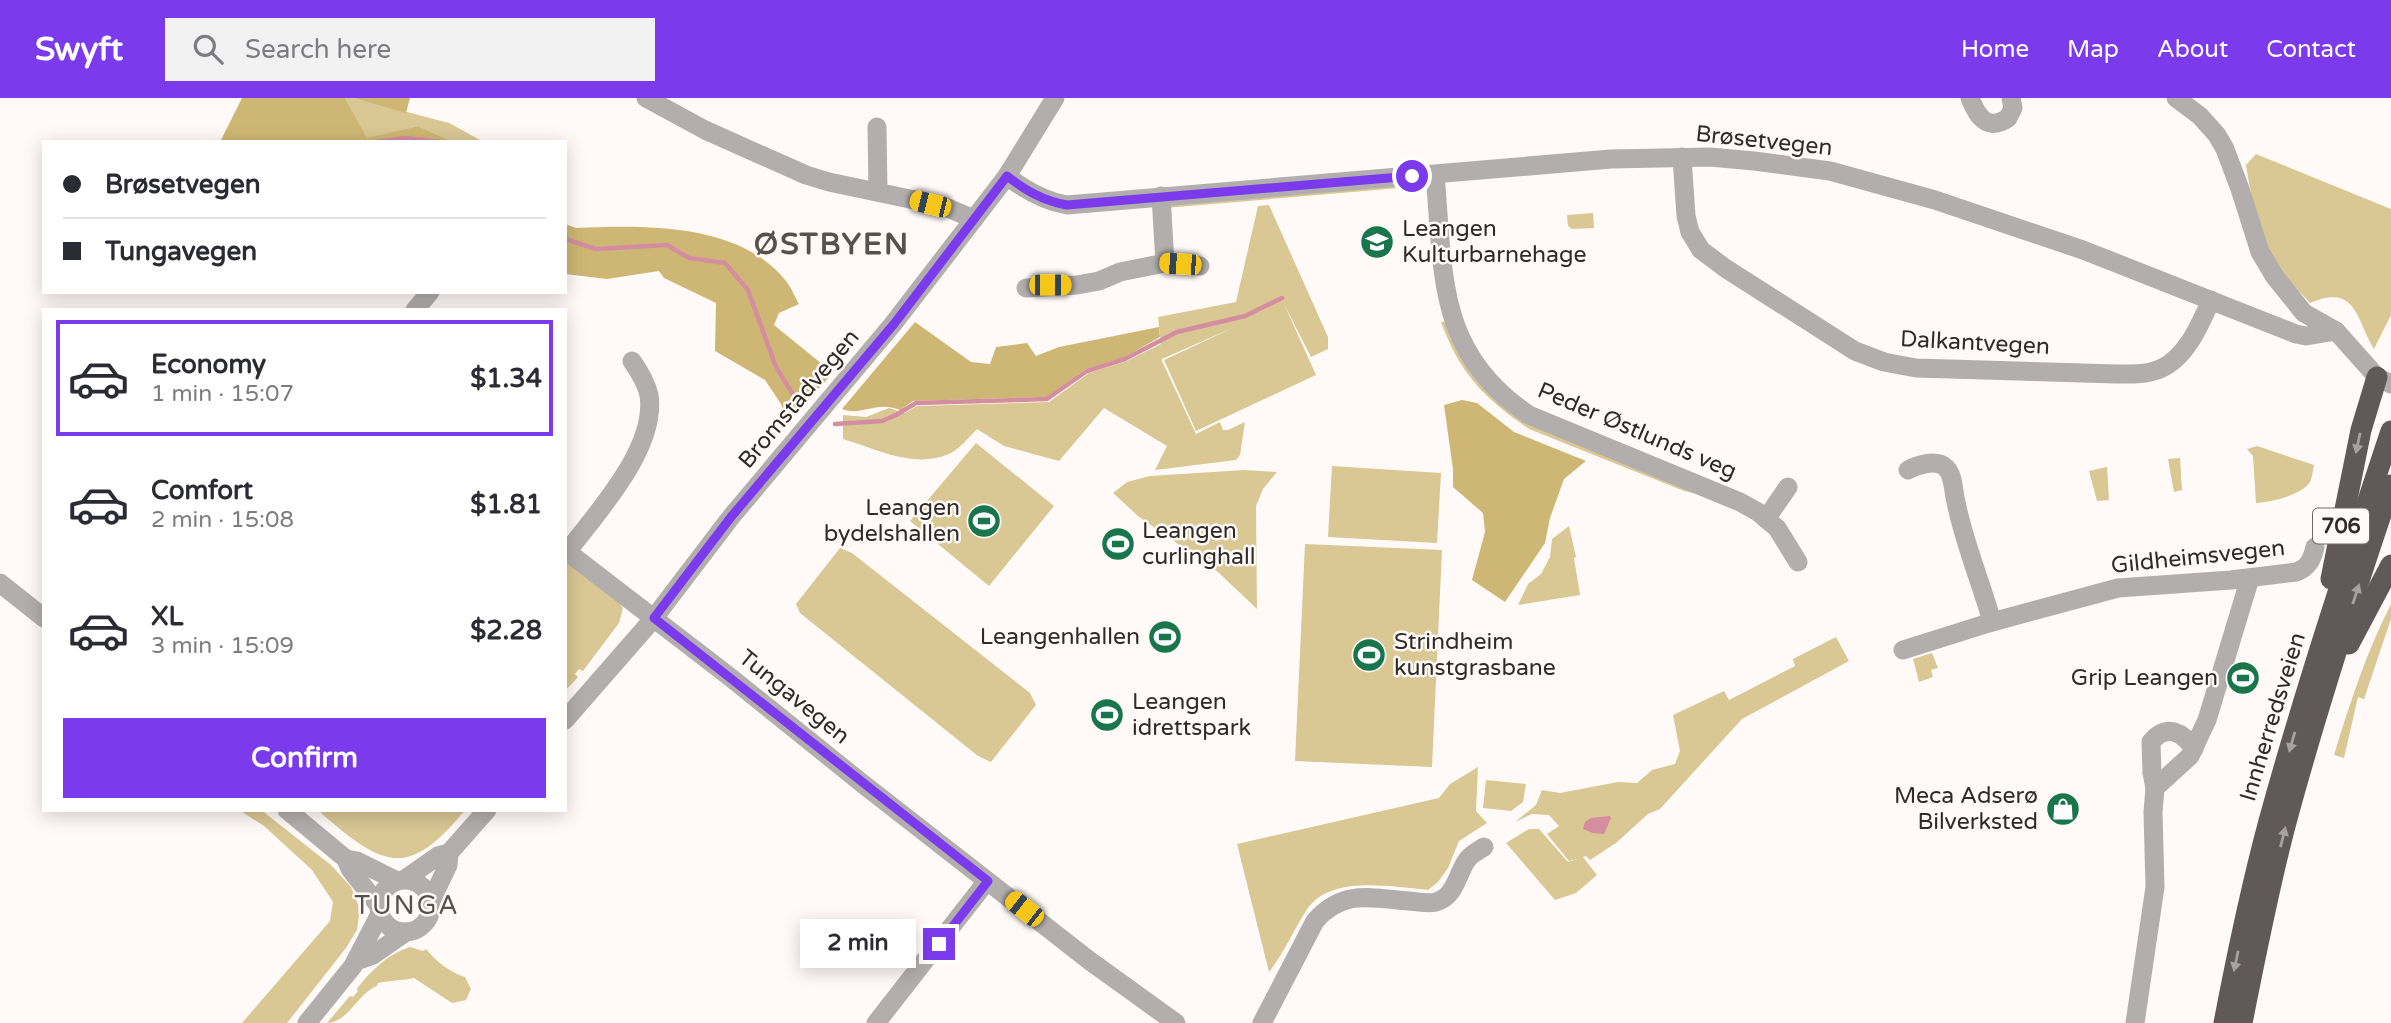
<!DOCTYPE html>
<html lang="en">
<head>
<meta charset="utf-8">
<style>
  :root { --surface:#fff; --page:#f2f2f3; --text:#2b2b33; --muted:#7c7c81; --line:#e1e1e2; --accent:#7c3aed }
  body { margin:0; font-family:"Varela Round",sans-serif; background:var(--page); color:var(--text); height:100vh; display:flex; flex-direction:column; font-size:26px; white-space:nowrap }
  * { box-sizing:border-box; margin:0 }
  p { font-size:23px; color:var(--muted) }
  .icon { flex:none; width:38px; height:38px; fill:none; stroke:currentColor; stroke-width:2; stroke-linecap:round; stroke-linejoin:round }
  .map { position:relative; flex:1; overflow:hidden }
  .details { position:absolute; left:42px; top:210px; width:525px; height:504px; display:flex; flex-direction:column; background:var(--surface); border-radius:0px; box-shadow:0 4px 18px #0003 }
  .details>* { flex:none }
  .guide { position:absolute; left:42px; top:42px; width:525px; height:154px; border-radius:0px; box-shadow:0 4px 18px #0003; display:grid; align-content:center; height:154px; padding:0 21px; background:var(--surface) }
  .end { position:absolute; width:32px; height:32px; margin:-16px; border:9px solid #7c3aed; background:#fff; box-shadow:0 0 0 4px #fff }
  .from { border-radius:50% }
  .bubble { position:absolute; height:49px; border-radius:0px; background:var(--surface); box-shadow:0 4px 18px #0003; font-size:23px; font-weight:800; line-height:49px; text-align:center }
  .car { position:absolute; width:21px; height:42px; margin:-21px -10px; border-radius:9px; box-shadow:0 0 5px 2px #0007; background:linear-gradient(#f5c518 24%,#345 0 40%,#f5c518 0 76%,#345 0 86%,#f5c518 0) }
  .guide b { display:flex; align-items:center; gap:24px; height:66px; font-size:26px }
  .guide b+b { border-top:2px solid var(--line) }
  .guide i { width:18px; height:18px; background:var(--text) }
  ul { padding:12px 0 0; list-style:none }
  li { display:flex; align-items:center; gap:21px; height:116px; margin:0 14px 10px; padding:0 7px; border:4px solid transparent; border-radius:0px }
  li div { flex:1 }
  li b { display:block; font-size:26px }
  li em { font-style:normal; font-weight:800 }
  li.active { border-color:var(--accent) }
  li>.icon { width:63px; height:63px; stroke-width:1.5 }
  .action { display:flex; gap:14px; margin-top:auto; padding:14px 21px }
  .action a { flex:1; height:80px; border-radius:0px; background:var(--accent); color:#fff; font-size:28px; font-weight:800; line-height:80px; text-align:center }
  header { display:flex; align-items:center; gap:42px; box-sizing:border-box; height:98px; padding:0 35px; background:var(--accent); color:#fff }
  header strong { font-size:33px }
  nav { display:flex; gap:38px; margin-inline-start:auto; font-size:24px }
  .search { width:490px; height:63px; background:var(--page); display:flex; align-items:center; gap:18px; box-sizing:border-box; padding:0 24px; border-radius:0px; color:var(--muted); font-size:26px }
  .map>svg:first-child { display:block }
</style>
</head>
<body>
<header>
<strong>Swyft</strong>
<div class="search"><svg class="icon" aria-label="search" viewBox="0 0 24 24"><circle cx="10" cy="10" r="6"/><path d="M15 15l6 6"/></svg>Search here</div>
<nav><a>Home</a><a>Map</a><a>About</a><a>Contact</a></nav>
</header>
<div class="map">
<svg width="2391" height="925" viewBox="0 0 2391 925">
  <rect width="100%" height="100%" fill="#fffaf7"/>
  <g fill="#d9c794">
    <path d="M345,0H354L449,25L482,43L454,44L418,28L367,41Z"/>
    <path d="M2256,56L2391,111V217L2374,251C2356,222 2357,185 2310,205C2299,193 2286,181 2277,167C2259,139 2251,99 2246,67Z"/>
    <path d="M1420,85L1423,88L1165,110L1171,104Z"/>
    <path d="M1269,107L1328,239V251L1311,259L1284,206L1316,277L1196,333L1164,262L1237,228L1162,261V263L1196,336L1220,324L1223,332H1228L1245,324L1240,357L1236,362L1155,372L1167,348L1104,310L1059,363L1004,348L977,331C969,339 960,351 949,356C913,371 877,351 843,341V317L866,319L889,310L905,315L917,308L1049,304L1089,275L1127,263L1161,246L1158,219L1236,204L1258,108Z"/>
    <path d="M1593,115L1594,130L1572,131L1568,128L1567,117Z"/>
    <path d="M1446,223L1484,287L1698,396L1684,393L1529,331C1484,300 1460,276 1441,224Z"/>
    <path d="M976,345L1054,408L989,488L910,423Z"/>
    <path d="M2257,348L2314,367C2313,372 2312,380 2310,384C2302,397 2271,404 2256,405L2253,358L2247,351Z"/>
    <path d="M2180,360L2182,392L2174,394L2168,361Z"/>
    <path d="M1332,368L1441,375L1437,445L1328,439Z"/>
    <path d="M2107,369L2109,402L2097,403L2089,373Z"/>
    <path d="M1244,372L1277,374L1263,391L1256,408L1257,511L1218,474L1138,418L1113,395L1127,384L1150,378Z"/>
    <path d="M1569,428L1576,459L1574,460L1580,497L1518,507L1528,486L1541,476L1550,459L1552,441Z"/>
    <path d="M1305,446L1442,452L1432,669L1295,663Z"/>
    <path d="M840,450L852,455L1030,595L1036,607L991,664L978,658L800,515L796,506Z"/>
    <path d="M565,461L610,493L623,510L619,525L583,573L579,571L575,576L578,579L565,593Z"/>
    <path d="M2391,506V521L2364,601L2358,599L2344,660L2334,657C2350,605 2366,555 2391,506Z"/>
    <path d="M1836,539L1849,563L1742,621L1660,711L1648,716L1616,745L1590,762L1586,758L1583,759L1597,777L1576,795L1555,802L1506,745L1529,731H1539L1568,764L1578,761L1569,763L1547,736L1559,728L1549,717L1532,716L1515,724L1536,707L1542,692L1560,695L1618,684L1637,685L1652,672L1675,666L1680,653L1673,617L1724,593L1729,602L1795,568L1793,561Z"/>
    <path d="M1932,555L1938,570L1931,572L1933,579L1919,584L1913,561Z"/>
    <path d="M1478,669L1476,713L1487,725L1459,743L1448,770L1438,784L1428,792C1391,789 1329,776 1306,813C1293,833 1284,855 1269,874L1237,746L1439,700L1450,686Z"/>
    <path d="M1486,682L1526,686L1523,704L1511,713L1483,710Z"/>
    <path d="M239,712H261L331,767L351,789L360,811L357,832L346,850L287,925H242L330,823L333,804L312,772L264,728Z"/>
    <path d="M322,712H465C408,782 383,769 321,715Z"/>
    <path d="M410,849L423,853L426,851C437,864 449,874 465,879L471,891L466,902L452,905L414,880C400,883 391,882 378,885L377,888C358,895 349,924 327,925L350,898L353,899L358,893L357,891C370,873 388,856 410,849Z"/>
  </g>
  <g fill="#ceb774">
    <path d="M242,0H345L367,40L418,28L454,44H220Z"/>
    <path d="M354,0H410L406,15Z"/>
    <path d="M565,126L576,130C643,127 739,124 786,183C791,189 795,199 799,206L779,215L774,227L833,275L788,324L781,306L765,282L715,253L716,205L664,180L659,173L607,181L565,176Z"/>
    <path d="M915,224L971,264L990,266L996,249L1027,245L1036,258L1059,249L1159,229L1160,239L1125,259L1086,271L1047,299L913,303L900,312C875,302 862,319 842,311Z"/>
    <path d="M1462,302L1477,305L1514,334L1586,363L1564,381L1550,420L1545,445L1505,504L1472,482L1485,434L1483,415L1453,389V371L1444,307Z"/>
  </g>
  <path fill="#d58da0" d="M1610,718L1611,720L1604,736L1593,735L1583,731L1585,724L1591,720Z"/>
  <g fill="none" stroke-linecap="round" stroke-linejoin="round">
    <g stroke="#d58da0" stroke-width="4.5">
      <path d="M294,44H297"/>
      <path d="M377,44L404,40L441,44"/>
      <path d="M565,141L596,151L667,147L689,160L725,165L748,192L776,269L794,298"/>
      <path d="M835,326L882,323L896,317L916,305L1047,301L1087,273L1125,261L1177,234L1245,218L1282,200"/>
    </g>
    <g stroke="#b3aeae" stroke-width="19">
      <path d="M646,0L705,32L806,77L829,84L943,108L974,121"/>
      <path d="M1970,0C1977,18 1987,34 2008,20L2013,10L2011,0"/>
      <path d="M2176,0L2200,18L2217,37L2225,51L2240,91L2260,154L2275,179L2304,215L2336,233L2377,279L2391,286"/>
      <path d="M877,29L878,94"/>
      <path d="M1682,59L1686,118L1690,134L1701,152L1725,170L1855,253L1884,264L1916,270L2116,276C2130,276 2146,277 2160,271C2186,260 2200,227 2211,202"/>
      <path d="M1435,77C1444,176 1436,255 1529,317L1740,404L1758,414L1777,430L1798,464"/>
      <path d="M1007,78C1025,92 1044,103 1067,107L1611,61L1710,59L1754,63L1830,73L1935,102L2083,152L2296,236L2306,238L2336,233"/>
      <path d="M1165,165L1200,168"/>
      <path d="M1026,190L1077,187L1099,183L1120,174L1165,165L1161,98"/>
      <path d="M415,212L430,194"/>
      <path d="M1908,372C1917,367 1936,361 1945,369C1954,376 1953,393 1956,404C1964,445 1981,484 1992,524"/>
      <path d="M1766,421L1788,389"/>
      <path d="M565,452L730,579L863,686L1090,863L1176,925"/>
      <path d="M568,453C598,413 657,350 649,297C646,284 639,273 632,263"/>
      <path d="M0,485L44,520"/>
      <path d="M1903,552L1992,524L2118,490L2231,482L2296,474C2308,470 2312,462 2315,449"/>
      <path d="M565,622L654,520L731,419L893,226L1007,78L1055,0"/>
      <path d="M2155,690L2152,675L2151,644C2166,625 2183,634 2194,651"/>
      <path d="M287,712L346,761L350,771L379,808"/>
      <path d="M346,761L357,763L397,783"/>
      <path d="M405,781L438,758L449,755L487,712"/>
      <circle cx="405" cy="808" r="26"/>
      <path d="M431,803L448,767L449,755"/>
      <path d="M356,863L373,857L406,834"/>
      <path d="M307,925L353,868L380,816"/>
      <path d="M876,925L987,783"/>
      <path d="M1262,925L1315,823C1343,791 1371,800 1409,803C1418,804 1427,806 1436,804C1456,798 1457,776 1467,762C1471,756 1478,753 1484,749"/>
      <path d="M2135,925L2155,789L2153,714L2155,690L2190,658L2207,622L2250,480"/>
    </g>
    <g stroke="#615958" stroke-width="21">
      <path d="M2331,481L2361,332L2377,279"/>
      <path d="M2349,546L2391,467"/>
      <path d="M2224,925C2237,857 2251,790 2269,723C2305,592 2348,463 2391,333"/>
      <path d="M2242,925C2255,859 2268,793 2285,728C2316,613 2353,499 2391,387"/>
    </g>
  </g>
  <defs><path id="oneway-solid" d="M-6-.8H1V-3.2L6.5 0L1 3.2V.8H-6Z" transform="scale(1.75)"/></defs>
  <g fill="#a8a1a0">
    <use href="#oneway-solid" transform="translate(2358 345) rotate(102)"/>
    <use href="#oneway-solid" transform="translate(2356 496) rotate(-72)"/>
    <use href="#oneway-solid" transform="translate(2292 644) rotate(106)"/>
    <use href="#oneway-solid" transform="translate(2283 739) rotate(-76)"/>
    <use href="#oneway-solid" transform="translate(2236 863) rotate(102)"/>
  </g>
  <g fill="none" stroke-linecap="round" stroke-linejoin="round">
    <path stroke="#7c3aed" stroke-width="9" d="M939,846L988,783L654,520L731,419L894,226L1007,78C1025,92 1043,103 1067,107L1412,78"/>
  </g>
  <defs>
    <g id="school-disc" transform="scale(1.75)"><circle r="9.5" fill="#19764c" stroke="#fffaf7"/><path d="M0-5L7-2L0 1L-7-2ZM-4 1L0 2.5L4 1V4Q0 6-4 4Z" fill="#fff"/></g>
    <g id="stadium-disc" transform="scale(1.75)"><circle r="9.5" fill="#19764c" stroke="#fffaf7"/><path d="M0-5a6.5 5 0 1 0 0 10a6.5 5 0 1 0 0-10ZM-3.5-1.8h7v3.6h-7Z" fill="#fff"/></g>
    <g id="shop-disc" transform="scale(1.75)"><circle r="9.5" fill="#19764c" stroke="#fffaf7"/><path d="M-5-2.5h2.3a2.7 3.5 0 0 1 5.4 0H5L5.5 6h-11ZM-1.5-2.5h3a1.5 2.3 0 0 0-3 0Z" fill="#fff"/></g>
  </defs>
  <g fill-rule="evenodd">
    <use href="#school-disc" x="1377" y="144"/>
    <use href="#stadium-disc" x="984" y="423"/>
    <use href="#stadium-disc" x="1118" y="446"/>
    <use href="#stadium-disc" x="1165" y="539"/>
    <use href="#stadium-disc" x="1369" y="557"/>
    <use href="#stadium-disc" x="2243" y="580"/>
    <use href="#stadium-disc" x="1107" y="617"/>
    <use href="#shop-disc" x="2063" y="711"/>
  </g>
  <g text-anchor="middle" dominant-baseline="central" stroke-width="5" stroke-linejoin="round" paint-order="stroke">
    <rect fill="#fffaf7" stroke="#6d6967" stroke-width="2" x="2313" y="410.5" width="56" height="35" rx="5"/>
    <g font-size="21" font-weight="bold" fill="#2e2b29">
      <text x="2341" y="428">706</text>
    </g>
    <g font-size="23" fill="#2e2b29" stroke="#fffaf7">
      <text transform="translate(1764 43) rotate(6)">Brøsetvegen</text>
      <text transform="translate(1975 245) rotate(3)">Dalkantvegen</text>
      <text transform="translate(799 301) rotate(-50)">Bromstadvegen</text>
      <text transform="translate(1637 333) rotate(23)">Peder Østlunds veg</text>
      <text transform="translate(2198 459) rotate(-6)">Gildheimsvegen</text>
      <text transform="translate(794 599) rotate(39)">Tungavegen</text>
      <text transform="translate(2273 619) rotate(-73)">Innherredsveien</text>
    </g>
    <g font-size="23" fill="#2e2b29" stroke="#fffaf7" text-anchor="start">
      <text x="1402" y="131">Leangen<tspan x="1402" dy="26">Kulturbarnehage</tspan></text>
      <text x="960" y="410" text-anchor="end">Leangen<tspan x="960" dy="26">bydelshallen</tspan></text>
      <text x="1142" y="433">Leangen<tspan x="1142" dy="26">curlinghall</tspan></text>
      <text x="1140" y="539" text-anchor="end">Leangenhallen</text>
      <text x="1394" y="544">Strindheim<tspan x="1394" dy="26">kunstgrasbane</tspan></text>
      <text x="2218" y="580" text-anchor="end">Grip Leangen</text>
      <text x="1132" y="604">Leangen<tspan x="1132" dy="26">idrettspark</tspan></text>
      <text x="2038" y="698" text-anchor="end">Meca Adserø<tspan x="2038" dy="26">Bilverksted</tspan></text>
    </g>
    <g font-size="26" letter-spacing="2" fill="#57504c" stroke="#fffaf7">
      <text x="407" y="807">TUNGA</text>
    </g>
    <g font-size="30" font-weight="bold" letter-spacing="2" fill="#57504c" stroke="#fffaf7">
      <text x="832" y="146">ØSTBYEN</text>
    </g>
  </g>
</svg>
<i class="end from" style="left:1412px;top:78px"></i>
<i class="end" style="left:939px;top:846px"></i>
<div class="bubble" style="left:800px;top:821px;width:116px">2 min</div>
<i class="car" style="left:930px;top:106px;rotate:284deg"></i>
<i class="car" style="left:1180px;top:166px;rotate:274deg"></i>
<i class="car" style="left:1050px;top:187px;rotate:90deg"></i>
<i class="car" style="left:1024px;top:811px;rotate:308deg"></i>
<div class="guide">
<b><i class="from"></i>Brøsetvegen</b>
<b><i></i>Tungavegen</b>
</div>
<section class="details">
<ul>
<li class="active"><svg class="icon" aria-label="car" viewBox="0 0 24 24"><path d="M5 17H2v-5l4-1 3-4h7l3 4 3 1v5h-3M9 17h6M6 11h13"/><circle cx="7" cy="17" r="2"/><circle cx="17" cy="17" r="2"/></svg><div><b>Economy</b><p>1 min · 15:07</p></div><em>$1.34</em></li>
<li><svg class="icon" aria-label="car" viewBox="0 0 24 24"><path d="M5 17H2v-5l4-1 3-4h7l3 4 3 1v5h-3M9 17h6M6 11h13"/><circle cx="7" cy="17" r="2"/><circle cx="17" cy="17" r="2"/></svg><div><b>Comfort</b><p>2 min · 15:08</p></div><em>$1.81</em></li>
<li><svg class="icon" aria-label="car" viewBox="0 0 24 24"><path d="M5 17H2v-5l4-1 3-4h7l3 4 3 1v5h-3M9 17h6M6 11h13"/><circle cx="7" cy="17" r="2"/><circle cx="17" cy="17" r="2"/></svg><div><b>XL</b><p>3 min · 15:09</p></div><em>$2.28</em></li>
</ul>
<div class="action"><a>Confirm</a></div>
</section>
</div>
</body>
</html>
